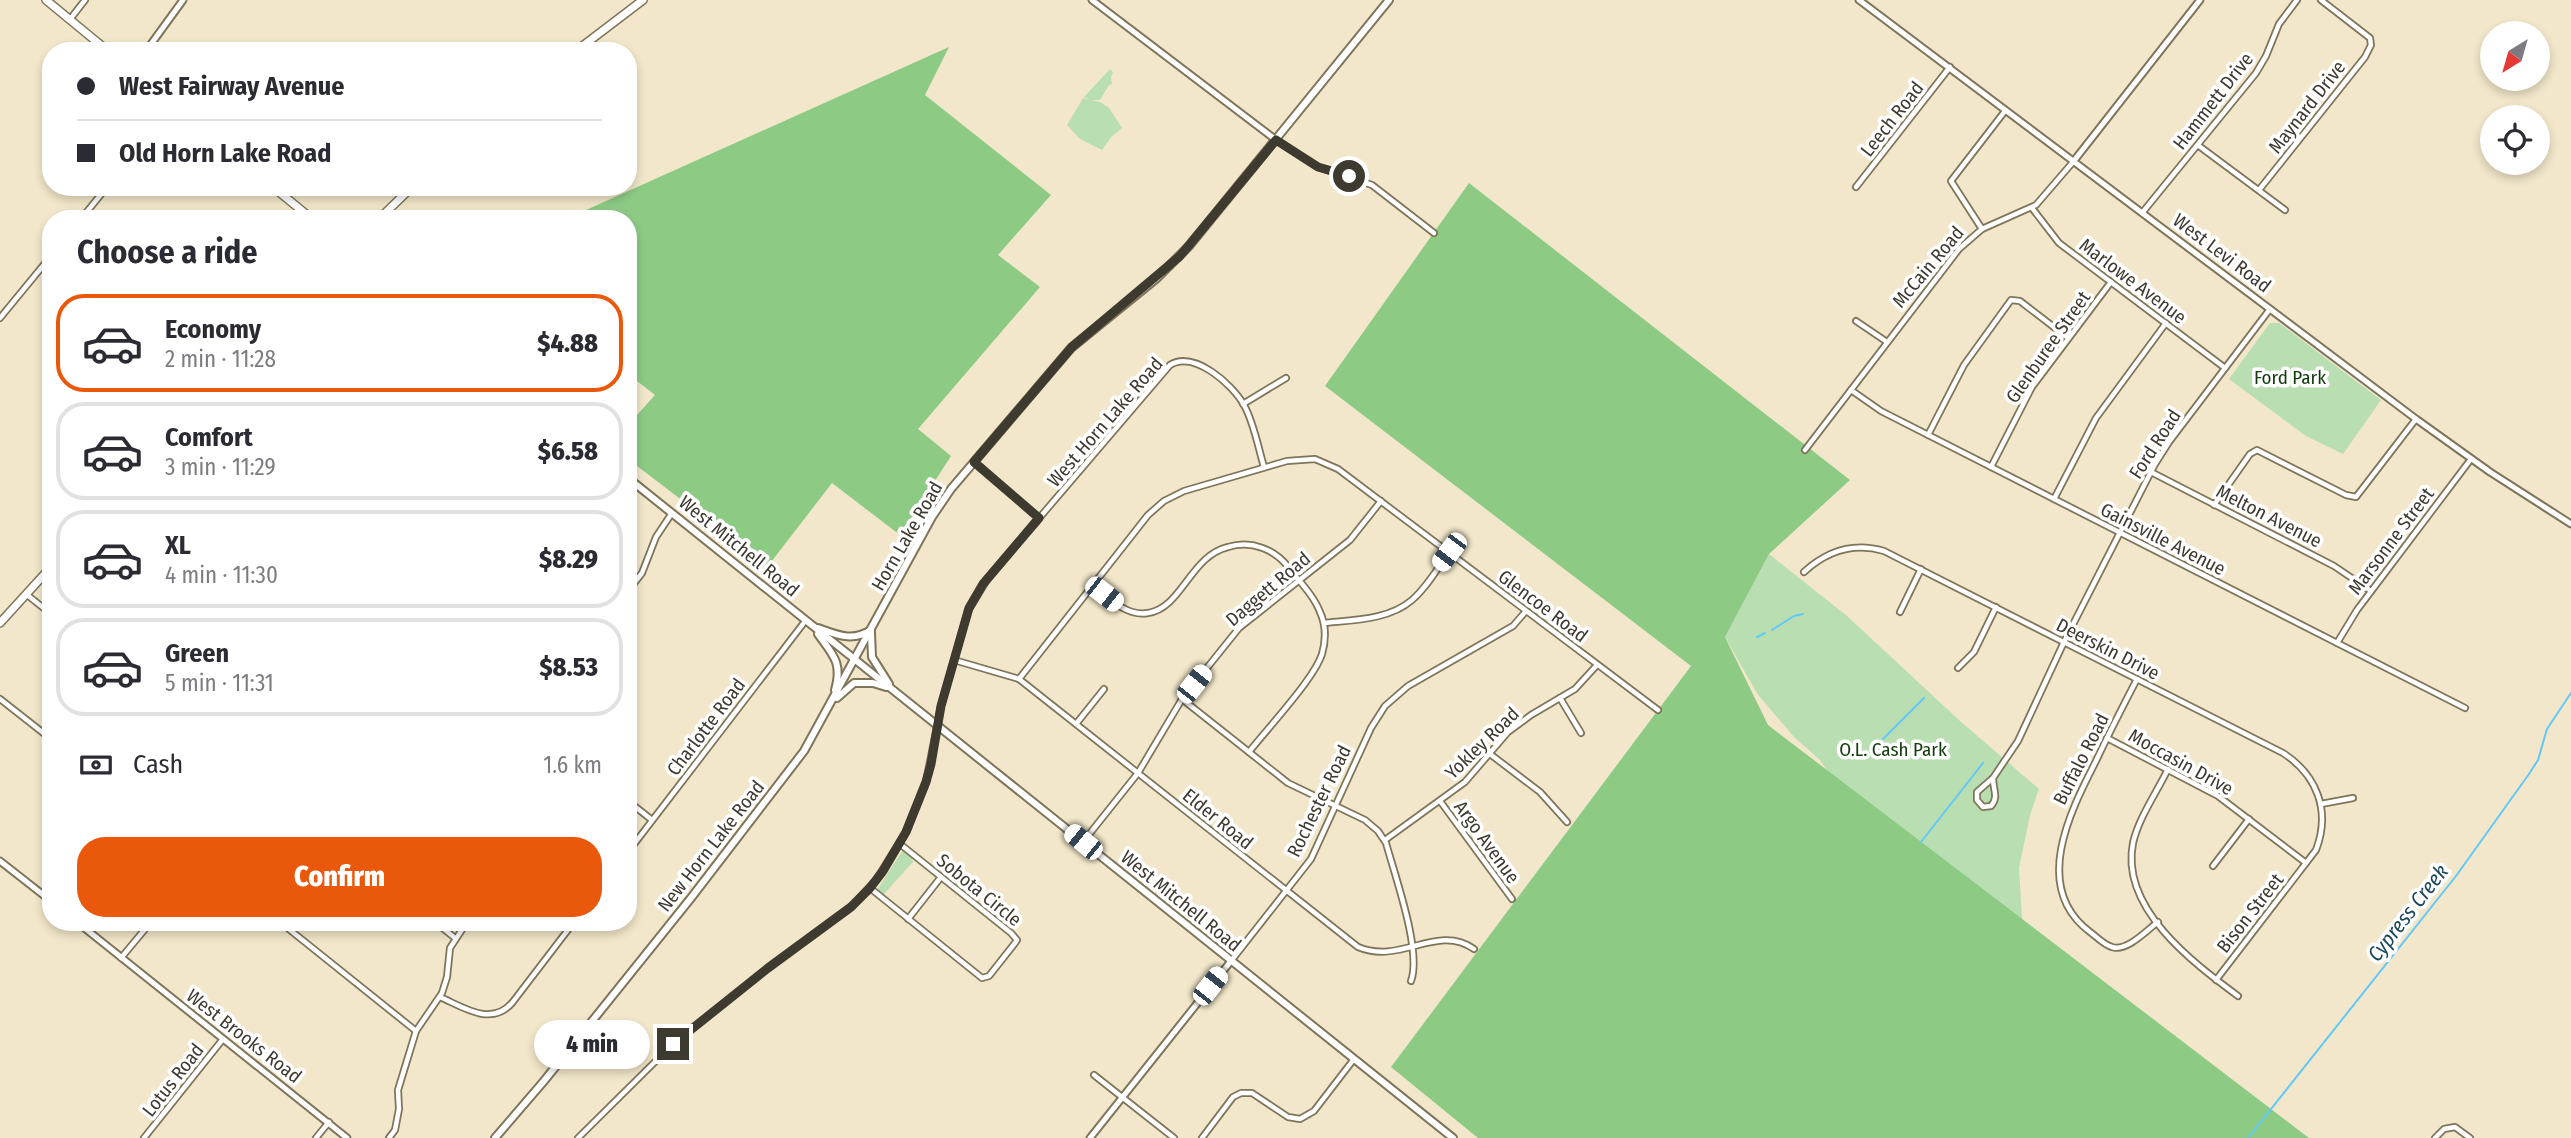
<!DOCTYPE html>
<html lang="en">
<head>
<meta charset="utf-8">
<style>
  :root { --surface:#fff; --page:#f7f7f7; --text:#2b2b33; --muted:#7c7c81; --line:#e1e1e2; --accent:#ea580c }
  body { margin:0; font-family:"Fira Sans Condensed",sans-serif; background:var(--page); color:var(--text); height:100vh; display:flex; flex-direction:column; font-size:26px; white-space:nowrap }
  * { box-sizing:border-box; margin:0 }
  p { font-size:23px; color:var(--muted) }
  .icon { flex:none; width:38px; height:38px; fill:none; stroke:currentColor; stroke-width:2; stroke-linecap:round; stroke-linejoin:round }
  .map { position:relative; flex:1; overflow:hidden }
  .side { position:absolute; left:42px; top:210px; width:595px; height:721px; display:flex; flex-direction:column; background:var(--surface); border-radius:28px; box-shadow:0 4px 10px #0003 }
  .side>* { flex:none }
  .top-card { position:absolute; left:42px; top:42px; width:595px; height:154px; border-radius:28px; box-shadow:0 4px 10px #0003; display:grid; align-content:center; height:154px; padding:0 35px; background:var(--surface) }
  .needle { width:46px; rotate:217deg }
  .controls { position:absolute; left:2480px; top:21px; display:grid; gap:14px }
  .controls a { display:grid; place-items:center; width:70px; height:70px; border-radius:50%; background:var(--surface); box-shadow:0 4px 10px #0003; font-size:35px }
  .end { position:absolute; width:32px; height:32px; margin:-16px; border:9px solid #3f3a2f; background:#fff; box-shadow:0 0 0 4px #fff }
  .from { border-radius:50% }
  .bubble { position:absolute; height:49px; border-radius:24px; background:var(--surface); box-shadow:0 4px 10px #0003; font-size:23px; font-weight:800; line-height:49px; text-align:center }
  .car { position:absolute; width:21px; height:42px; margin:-21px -10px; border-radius:9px; box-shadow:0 0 5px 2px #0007; background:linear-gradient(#fff 24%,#345 0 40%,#fff 0 76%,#345 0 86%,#fff 0) }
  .top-card b { display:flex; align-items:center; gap:24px; height:66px; font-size:26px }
  .top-card b+b { border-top:2px solid var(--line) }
  .top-card i { width:18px; height:18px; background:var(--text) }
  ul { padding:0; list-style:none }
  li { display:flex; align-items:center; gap:21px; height:98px; margin:0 14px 10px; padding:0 21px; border:4px solid var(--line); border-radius:28px }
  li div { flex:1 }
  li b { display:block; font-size:26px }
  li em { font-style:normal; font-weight:800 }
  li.active { border-color:var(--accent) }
  li>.icon { width:63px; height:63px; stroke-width:1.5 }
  h2 { padding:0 35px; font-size:32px; line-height:84px }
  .pay { display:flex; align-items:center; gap:18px; height:77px; padding:0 35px; font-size:26px }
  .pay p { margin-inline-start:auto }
  .primary-button { display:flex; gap:14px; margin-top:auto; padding:14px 35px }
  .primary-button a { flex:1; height:80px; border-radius:28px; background:var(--accent); color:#fff; font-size:28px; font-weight:800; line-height:80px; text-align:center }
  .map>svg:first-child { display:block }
</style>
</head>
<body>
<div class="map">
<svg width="2571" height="1138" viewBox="0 0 2571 1138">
  <rect width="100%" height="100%" fill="#f2e7ca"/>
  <g fill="#b8deb2">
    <path d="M1110,69L1113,72L1111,77L1112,84L1109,85L1100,100H1090L1084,97Z"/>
    <path d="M1083,98L1100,102L1109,108L1122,128L1111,137L1102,150L1080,139L1067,125Z"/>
    <path d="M2270,323H2279L2381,400L2343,454L2306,436L2229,379Z"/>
    <path d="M1769,554L1847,616L1960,721L2039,789L2030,815L2019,868L2022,919L1867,814L1842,793L1820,760L1795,738L1758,695L1725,637Z"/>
    <path d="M903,850L912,858L913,862L883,895L877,890Z"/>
  </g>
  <g fill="#8dcb85">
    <path d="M949,47L925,95L1051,195L998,255L1040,287L918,429L951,456L900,535L832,483L768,566L628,459V425L655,395L628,374V219H566Z"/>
    <path d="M1469,183L1850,480L1769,554L1725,637L1768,725L2309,1138H1478L1391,1067L1691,666L1325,386Z"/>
  </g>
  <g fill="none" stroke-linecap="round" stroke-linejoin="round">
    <g stroke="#62c8f8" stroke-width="2">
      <path d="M1772,630L1794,616L1803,614"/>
      <path d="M1757,637L1765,633"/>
      <path d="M1883,739L1924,698"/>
      <path d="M1868,754L1879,743"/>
      <path d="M1921,842L1983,763"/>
      <path d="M2248,1138L2456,876L2529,774L2538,760L2547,729L2571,693"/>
    </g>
    <g stroke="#7e745a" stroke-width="8">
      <g id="minor">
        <path d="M71,18L85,0"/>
        <path d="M1276,140L1318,167L1372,185L1434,233"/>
        <path d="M2199,146L2285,210"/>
        <path d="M1856,187L1950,67"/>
        <path d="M2259,190L2365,57L2371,45L2370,38L2321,0"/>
        <path d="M2032,208L2059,243L2225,368"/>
        <path d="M2142,213L2256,73L2266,56L2279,24L2297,0"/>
        <path d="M81,219L107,187"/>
        <path d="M1982,229L1951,181L2005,111"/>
        <path d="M0,318L51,256"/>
        <path d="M1856,321L1887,342"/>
        <path d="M1851,390L1881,411L2465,708"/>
        <path d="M1243,404L1286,378"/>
        <path d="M1928,435L1964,365L2011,300L2020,301L2068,338"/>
        <path d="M1805,450L1959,249L1982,229L2036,205L2073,162"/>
        <path d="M974,462L1039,518"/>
        <path d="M1991,467L2032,387L2111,282"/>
        <path d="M2151,472L2334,566L2371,591"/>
        <path d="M2054,499L2096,418L2166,323"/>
        <path d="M2214,505L2250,454L2257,450L2346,495L2356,497L2416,419"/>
        <path d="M1804,572C1827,551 1853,542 1884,551L2283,753C2317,775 2331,811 2316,850L2216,980"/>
        <path d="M1093,585C1108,597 1126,617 1148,613C1182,608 1190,556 1228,547C1251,540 1275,549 1289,568C1300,582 1314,596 1320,612C1326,625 1326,640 1322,654C1314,679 1267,729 1249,752"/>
        <path d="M628,591L642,573L656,537L672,513"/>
        <path d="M26,594L51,614"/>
        <path d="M1900,612L1921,569"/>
        <path d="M1324,623C1353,620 1389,620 1412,600C1427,587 1438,568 1449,552"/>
        <path d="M2337,643L2357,610L2471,459"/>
        <path d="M954,660L1019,679L1358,947C1401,965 1437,923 1474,949"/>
        <path d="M1958,668L1974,652L1996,607"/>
        <path d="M1019,679L1148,515L1164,501L1184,491L1287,461L1315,459L1338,469L1658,710"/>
        <path d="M2137,679C2123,706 2109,733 2096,761C2070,812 2031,888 2090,932C2097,937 2104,945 2112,947C2127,952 2147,930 2158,922"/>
        <path d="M1560,698L1581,733"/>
        <path d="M0,699L51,739"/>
        <path d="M1182,699L1288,783L1365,820L1378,831L1386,843C1395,876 1422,951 1411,981"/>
        <path d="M1076,724L1104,689"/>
        <path d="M2107,738L2218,796L2306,863"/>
        <path d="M1490,754L1540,792L1567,822"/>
        <path d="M2168,769C2157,792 2139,817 2133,843C2120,908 2192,962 2238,996"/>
        <path d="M1993,778C1993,790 1999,797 1991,806L1983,807L1977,800V792L1993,778L2018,741L2064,642L2155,464L2169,442L2270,309"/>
        <path d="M628,801L652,820"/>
        <path d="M1440,801L1512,899"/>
        <path d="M2321,804L2353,798"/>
        <path d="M1385,840L1465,782L1508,732L1531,715L1575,689L1597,665"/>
        <path d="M1083,842L1138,773L1182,699L1239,628L1350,540L1381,501"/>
        <path d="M628,852L806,620"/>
        <path d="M2213,866L2249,819"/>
        <path d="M870,888L982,978L989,976L1015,943L1017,940L1011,933L900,844"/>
        <path d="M908,919L941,877"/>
        <path d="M280,922L416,1031"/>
        <path d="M435,922L455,938"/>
        <path d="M121,958L151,922"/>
        <path d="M1231,961L1311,859L1371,728L1385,706L1408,686L1513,626L1526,611"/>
        <path d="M440,997C463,1007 491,1027 512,1003L574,922"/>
        <path d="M1094,1075L1174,1138"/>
        <path d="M144,1138L223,1039"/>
        <path d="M316,1138L329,1122"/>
        <path d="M389,1138L395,1130L399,1109L398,1090L416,1031L442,993L447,977L450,948L467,922"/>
        <path d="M578,1138L673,1044L768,968L851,907L876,880L906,832L926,782L941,706L968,611L988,578L1170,365C1194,350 1232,384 1244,405C1254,423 1258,447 1264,467"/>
        <path d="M1202,1138L1233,1097L1241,1093H1252L1288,1117L1300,1119L1314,1111L1354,1059"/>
        <path d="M2435,1138L2444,1129L2455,1127L2470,1138"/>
      </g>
    </g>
    <g stroke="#7e745a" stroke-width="9">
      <g id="tertiary">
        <path d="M1092,0L1276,140"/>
        <path d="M1859,0L2416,419L2490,472L2571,524"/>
        <path d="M146,51L183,0"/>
        <path d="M2073,162L2200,0"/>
        <path d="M0,861L51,901"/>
        <path d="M77,922L347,1138"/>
        <path d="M1090,1138L1231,961"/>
      </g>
    </g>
    <g stroke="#7e745a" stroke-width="10">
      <g id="secondary">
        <path d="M628,478L1453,1138"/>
        <path d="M818,628C838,635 852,642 871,630"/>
        <path d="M871,633L872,657L889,684"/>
        <path d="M818,634C833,655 843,663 835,690"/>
        <path d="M837,698L854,683H873L886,687"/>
        <path d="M495,1138L544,1081L691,898L804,751L932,517L951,489L1071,348L1157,278L1189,246L1389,0"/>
      </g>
    </g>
    <g stroke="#7e745a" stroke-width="10">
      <g id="primary">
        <path d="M46,0L108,51"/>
        <path d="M273,187L312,219"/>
      </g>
    </g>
    <g stroke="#7e745a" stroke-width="10">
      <g id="trunk">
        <path d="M576,51L643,0"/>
        <path d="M379,219L412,187"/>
        <path d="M0,623L51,567"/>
      </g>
    </g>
    <use href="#minor" stroke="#fff" stroke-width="4.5"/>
    <use href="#tertiary" stroke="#fff" stroke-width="5"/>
    <use href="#secondary" stroke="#fff" stroke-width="6"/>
    <use href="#primary" stroke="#fff" stroke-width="7"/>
    <use href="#trunk" stroke="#fff" stroke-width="7"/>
  </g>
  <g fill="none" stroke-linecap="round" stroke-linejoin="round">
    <path stroke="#3f3a2f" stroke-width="9" d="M673,1044L768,968L851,907L870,888L883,871L906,832L926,782L931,764L941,706L969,608L983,584L1039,518L974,462L1072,347L1180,256L1276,140L1318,167L1349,176"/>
  </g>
  <g text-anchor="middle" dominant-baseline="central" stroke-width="7" stroke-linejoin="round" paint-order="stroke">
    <g font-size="19" fill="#3f3a2f" stroke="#fff">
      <text transform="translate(2213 101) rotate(-52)">Hammett Drive</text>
      <text transform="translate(2307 107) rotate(-52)">Maynard Drive</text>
      <text transform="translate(1892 119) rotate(-52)">Leech Road</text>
      <text transform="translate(2222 253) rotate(37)">West Levi Road</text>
      <text transform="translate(1928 267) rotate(-50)">McCain Road</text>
      <text transform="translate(2133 281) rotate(37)">Marlowe Avenue</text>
      <text transform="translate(2048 347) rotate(-55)">Glenburee Street</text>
      <text transform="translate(1105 422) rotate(-49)">West Horn Lake Road</text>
      <text transform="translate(2155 444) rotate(-57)">Ford Road</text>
      <text transform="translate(2269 516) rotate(27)">Melton Avenue</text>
      <text transform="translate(907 536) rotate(-60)">Horn Lake Road</text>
      <text transform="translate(2163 539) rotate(27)">Gainsville Avenue</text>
      <text transform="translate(2391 541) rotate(-53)">Marsonne Street</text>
      <text transform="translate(739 546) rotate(39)">West Mitchell Road</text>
      <text transform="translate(1268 589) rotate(-40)">Daggett Road</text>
      <text transform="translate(1543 606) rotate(37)">Glencoe Road</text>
      <text transform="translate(2108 649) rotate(27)">Deerskin Drive</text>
      <text transform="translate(706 727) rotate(-53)">Charlotte Road</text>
      <text transform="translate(1482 743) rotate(-44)">Yokley Road</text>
      <text transform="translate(2081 759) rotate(-63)">Buffalo Road</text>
      <text transform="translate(2181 762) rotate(29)">Moccasin Drive</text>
      <text transform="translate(1319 801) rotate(-64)">Rochester Road</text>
      <text transform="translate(1218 819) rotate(39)">Elder Road</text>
      <text transform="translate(1487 842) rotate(54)">Argo Avenue</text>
      <text transform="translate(711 846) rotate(-52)">New Horn Lake Road</text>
      <text transform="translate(979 890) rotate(39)">Sobota Circle</text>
      <text transform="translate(1181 901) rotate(39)">West Mitchell Road</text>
      <text transform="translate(2250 913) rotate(-52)">Bison Street</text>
      <text transform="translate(244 1036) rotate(38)">West Brooks Road</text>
      <text transform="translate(173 1080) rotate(-52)">Lotus Road</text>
    </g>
    <g font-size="19" fill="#113b0b" stroke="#fff">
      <text x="2290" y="377">Ford Park</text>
      <text x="1893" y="749">O.L. Cash Park</text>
    </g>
    <g font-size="21" font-style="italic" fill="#1a465a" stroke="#fff">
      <text transform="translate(2408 913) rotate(-52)">Cypress Creek</text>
    </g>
  </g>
</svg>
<div class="controls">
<a><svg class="needle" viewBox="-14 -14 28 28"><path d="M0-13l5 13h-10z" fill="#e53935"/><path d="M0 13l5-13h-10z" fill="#7c7c81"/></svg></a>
<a><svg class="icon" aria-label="locate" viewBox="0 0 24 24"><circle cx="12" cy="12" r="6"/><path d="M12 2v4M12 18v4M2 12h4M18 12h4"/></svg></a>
</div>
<i class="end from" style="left:1349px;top:176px"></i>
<i class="end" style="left:673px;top:1044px"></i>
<div class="bubble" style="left:534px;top:1020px;width:116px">4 min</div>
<i class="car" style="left:1449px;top:552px;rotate:217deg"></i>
<i class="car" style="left:1104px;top:594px;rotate:128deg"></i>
<i class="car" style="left:1194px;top:684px;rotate:38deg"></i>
<i class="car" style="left:1083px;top:842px;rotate:309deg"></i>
<i class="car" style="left:1210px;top:986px;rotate:38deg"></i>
<div class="top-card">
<b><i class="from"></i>West Fairway Avenue</b>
<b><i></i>Old Horn Lake Road</b>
</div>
<section class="side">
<h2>Choose a ride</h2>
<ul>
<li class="active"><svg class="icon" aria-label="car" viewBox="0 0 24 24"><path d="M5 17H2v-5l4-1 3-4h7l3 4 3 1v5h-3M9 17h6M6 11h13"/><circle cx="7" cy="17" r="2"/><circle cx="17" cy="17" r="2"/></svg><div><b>Economy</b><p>2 min · 11:28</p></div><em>$4.88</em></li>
<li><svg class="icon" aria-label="car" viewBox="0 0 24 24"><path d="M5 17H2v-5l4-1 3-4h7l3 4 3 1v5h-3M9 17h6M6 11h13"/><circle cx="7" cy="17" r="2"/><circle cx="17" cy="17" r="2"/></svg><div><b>Comfort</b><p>3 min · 11:29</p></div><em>$6.58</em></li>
<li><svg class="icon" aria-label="car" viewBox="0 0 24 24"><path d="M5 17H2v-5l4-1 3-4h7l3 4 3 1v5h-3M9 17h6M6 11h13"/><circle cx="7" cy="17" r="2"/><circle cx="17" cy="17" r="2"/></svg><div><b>XL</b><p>4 min · 11:30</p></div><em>$8.29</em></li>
<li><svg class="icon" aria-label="car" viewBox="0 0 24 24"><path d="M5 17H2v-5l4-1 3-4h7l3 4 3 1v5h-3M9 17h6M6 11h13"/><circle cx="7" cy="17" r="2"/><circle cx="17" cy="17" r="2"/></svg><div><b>Green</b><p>5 min · 11:31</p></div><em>$8.53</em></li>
</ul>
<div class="pay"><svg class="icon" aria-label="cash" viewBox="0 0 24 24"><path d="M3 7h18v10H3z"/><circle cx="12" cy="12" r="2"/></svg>Cash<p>1.6 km</p></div>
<div class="primary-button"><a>Confirm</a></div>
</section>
</div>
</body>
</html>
